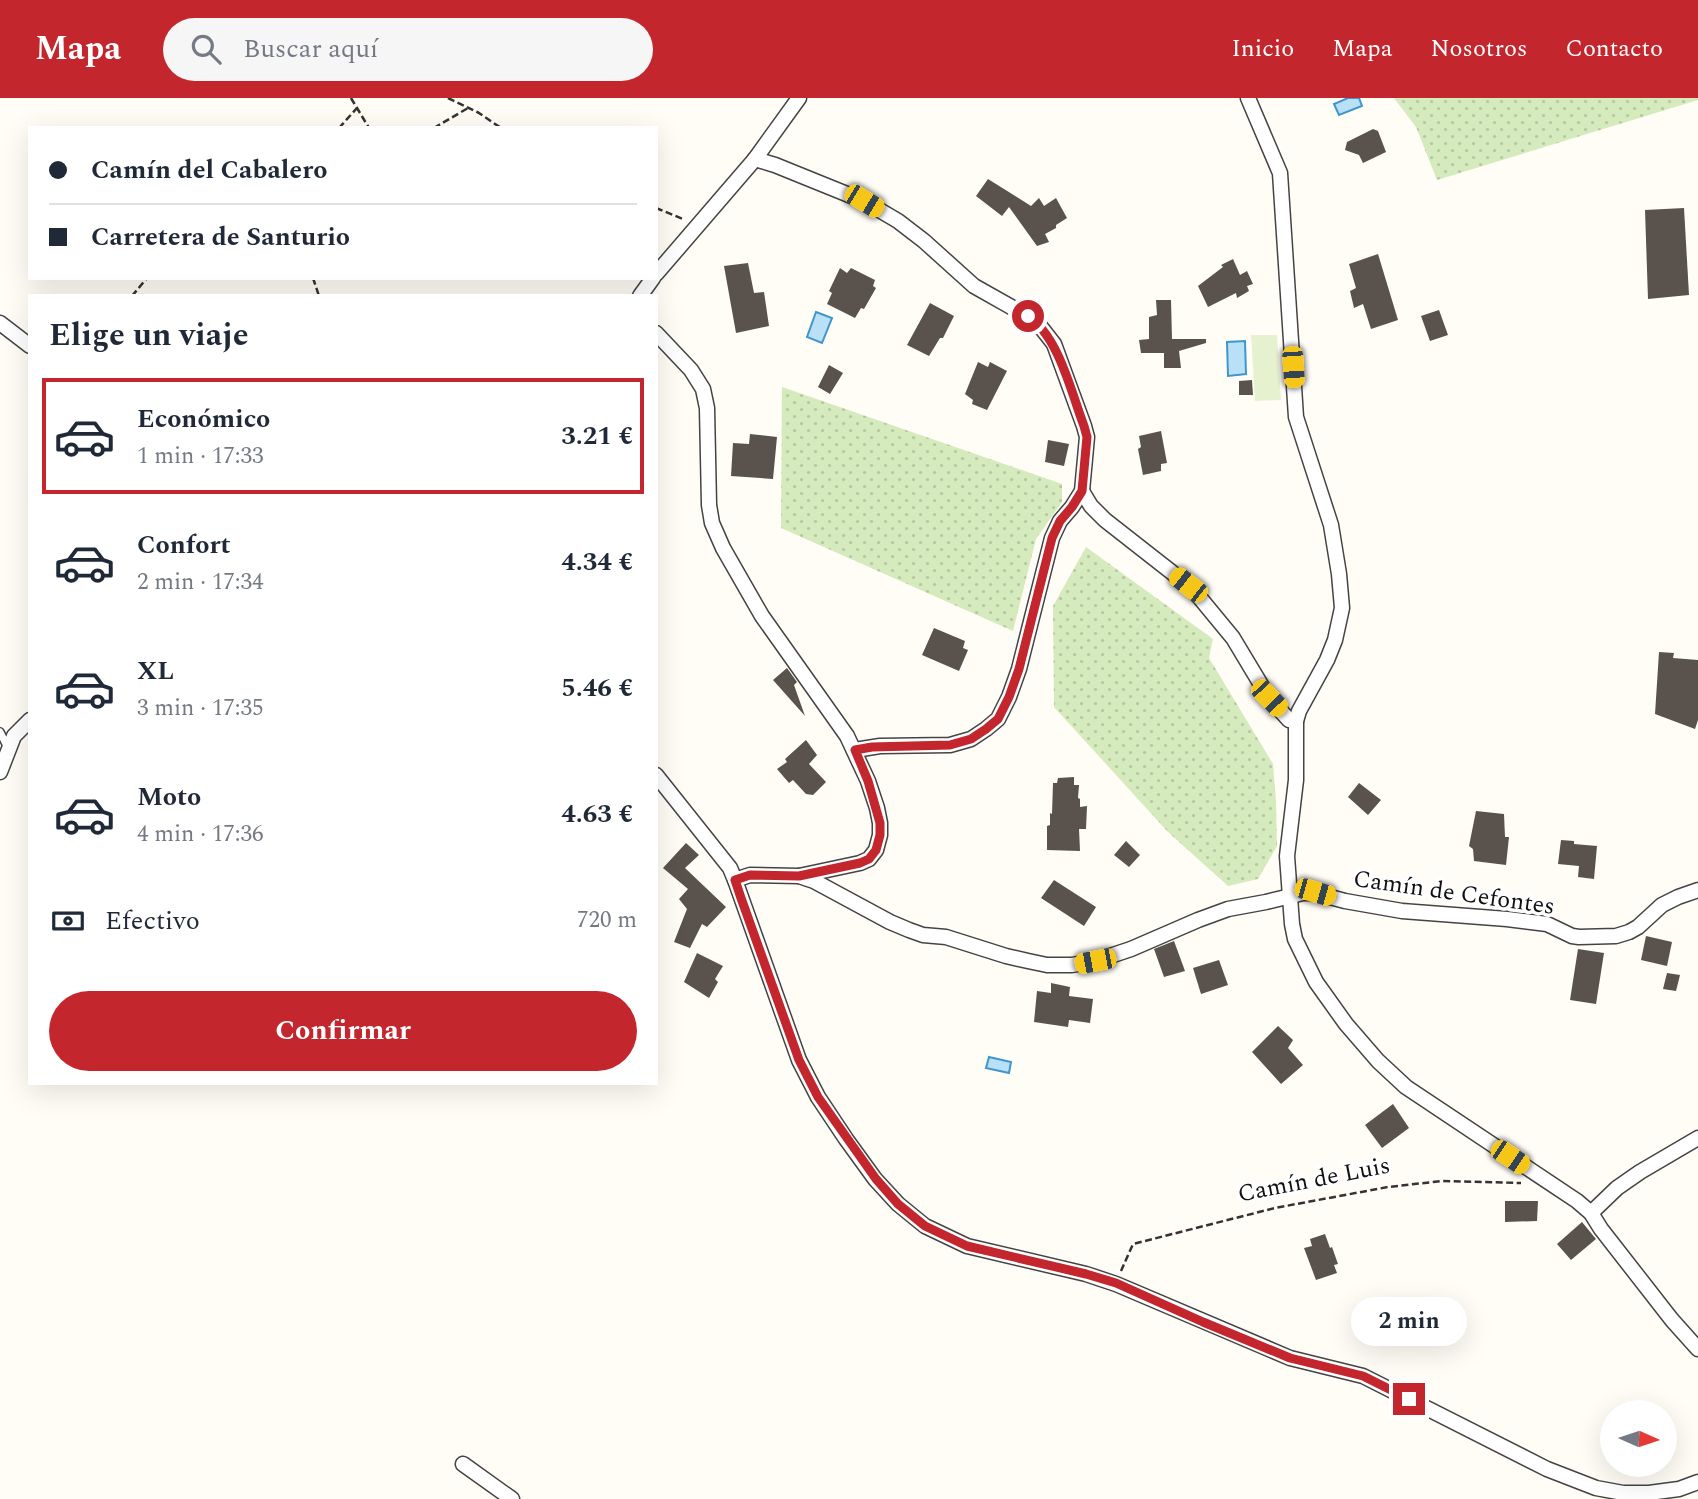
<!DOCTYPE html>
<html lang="es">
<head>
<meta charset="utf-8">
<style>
  :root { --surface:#fff; --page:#f6f6f7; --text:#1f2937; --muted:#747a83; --line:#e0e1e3; --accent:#c4262e }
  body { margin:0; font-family:Spectral,serif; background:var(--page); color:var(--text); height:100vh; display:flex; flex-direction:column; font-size:26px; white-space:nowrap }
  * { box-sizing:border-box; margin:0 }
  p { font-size:23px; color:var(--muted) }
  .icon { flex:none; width:38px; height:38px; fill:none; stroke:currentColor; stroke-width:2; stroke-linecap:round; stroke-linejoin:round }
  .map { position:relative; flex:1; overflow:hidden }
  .side { position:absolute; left:28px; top:196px; width:630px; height:791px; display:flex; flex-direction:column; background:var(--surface); border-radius:0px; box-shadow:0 7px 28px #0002 }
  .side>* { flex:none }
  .top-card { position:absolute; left:28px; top:28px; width:630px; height:154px; border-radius:0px; box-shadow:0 7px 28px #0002; display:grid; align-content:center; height:154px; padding:0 21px; background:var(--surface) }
  .needle { width:46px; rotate:93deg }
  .fabs { position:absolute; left:1600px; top:1302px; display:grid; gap:14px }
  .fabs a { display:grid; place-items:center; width:77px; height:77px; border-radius:50%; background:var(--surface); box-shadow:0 7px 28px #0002; font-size:35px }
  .end { position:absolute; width:32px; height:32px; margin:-16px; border:9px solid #c4262e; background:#fff; box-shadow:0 0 0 4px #fff }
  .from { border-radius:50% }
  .bubble { position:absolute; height:49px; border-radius:24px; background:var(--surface); box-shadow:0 7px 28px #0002; font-size:23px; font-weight:700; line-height:49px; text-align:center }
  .car { position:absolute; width:21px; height:42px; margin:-21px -10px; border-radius:9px; box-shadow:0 0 5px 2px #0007; background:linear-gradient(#f5c518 24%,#345 0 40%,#f5c518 0 76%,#345 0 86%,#f5c518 0) }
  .top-card b { display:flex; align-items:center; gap:24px; height:66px; font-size:26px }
  .top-card b+b { border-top:2px solid var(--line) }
  .top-card i { width:18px; height:18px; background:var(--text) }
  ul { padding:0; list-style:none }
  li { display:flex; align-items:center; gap:21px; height:116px; margin:0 14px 10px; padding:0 7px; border:4px solid transparent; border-radius:0px }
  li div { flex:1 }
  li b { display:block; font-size:26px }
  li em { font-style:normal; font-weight:700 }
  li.on { border-color:var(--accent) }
  li>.icon { width:63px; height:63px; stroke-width:1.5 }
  h2 { padding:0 21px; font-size:32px; line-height:84px }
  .pay { display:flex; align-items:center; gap:18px; height:77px; padding:0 21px; font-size:26px }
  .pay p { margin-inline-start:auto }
  .cta { display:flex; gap:14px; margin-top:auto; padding:14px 21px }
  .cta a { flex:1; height:80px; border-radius:42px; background:var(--accent); color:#fff; font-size:28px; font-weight:700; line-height:80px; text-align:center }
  header { display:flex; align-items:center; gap:42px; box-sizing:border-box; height:98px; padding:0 35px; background:var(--accent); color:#fff }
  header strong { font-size:33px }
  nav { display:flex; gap:38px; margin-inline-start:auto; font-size:24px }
  .search { width:490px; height:63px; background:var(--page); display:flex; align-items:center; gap:18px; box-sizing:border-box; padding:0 24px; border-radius:38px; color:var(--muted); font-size:26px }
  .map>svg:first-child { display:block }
</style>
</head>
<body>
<header>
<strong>Mapa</strong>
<div class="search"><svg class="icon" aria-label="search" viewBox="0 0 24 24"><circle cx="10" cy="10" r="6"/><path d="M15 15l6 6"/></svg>Buscar aquí</div>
<nav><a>Inicio</a><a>Mapa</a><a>Nosotros</a><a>Contacto</a></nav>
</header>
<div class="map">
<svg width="1698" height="1401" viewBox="0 0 1698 1401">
  <defs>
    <pattern id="grass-dots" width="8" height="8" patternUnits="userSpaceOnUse" patternTransform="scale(1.75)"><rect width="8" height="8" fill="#d5ebbd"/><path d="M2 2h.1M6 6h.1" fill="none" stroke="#b6c8a1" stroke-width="1.8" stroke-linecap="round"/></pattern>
  </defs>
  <rect width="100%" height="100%" fill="#fffdf5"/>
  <g fill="url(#grass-dots)">
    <path d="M1394,0H1698V2L1437,82L1416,29Z"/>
    <path d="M782,289L1062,386V404L1036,441L1013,533L781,430Z"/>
    <path d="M1086,449L1213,541L1209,560L1273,666L1276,703L1277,748L1258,781L1228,788L1168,734L1054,609L1053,508Z"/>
  </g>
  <path fill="#e6f2cf" d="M1251,237H1277L1281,302L1255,303Z"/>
  <g fill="#b9e0f7" stroke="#3f96cf" stroke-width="2">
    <path d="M1348,0H1359L1362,8L1339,17L1334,6Z"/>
    <path d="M816,214L832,220L822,245L807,239Z"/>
    <path d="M1245,243L1246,276L1228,278L1227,244Z"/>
    <path d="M989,959L1011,964L1009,975L986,970Z"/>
  </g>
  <g fill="#5a524d">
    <path d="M1373,31L1378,33L1386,54L1363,65L1359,57L1345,52L1347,44Z"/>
    <path d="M988,81L1031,108L1039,100L1044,108L1056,100L1067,120L1056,127V130L1045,136L1049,144L1037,148L1009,109L1002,118L976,98Z"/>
    <path d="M1684,110L1689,197L1648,201L1645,112Z"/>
    <path d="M1378,156L1398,222L1371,231L1363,206L1354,210L1350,193L1356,190L1349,166Z"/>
    <path d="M1233,161L1240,177L1247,173L1253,186L1247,188L1249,193L1237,200L1236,195L1208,209L1198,188L1223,169L1221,167Z"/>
    <path d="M748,165L754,195L764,194L769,228L736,235L724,168Z"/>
    <path d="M840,170L847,175L851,170L875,182L873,188L876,190L864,211L861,210L855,220L827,206L832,195L829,193Z"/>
    <path d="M1156,202H1171L1172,241H1206V245L1179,253L1181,270H1164V255H1141L1139,242L1149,241V219L1157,217Z"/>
    <path d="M930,205L954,218L943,240H940L929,258L907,247Z"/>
    <path d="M1439,212L1448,237L1430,243L1421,218Z"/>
    <path d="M978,264L988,269L990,264L1007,273L987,312L972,306L973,302L965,296Z"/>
    <path d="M829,267L843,275L830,296L818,289Z"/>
    <path d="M1252,282L1253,297H1239V283Z"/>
    <path d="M1161,333L1167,365L1161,366V373L1143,377L1138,351L1141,349L1139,338Z"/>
    <path d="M750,336L777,339L773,381L731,378L733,345L749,346Z"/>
    <path d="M1048,342L1069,346L1064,368L1045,364Z"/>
    <path d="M934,530L965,543L963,550L968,552L959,573L922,557Z"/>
    <path d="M1659,554L1674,555L1673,560L1698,562V622L1695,631L1655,616Z"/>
    <path d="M787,570L797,584L794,587L805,618L773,582Z"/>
    <path d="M806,642L817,657L809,666L826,684L813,697L806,696L793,682L789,685L777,671L787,664L785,661Z"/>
    <path d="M1074,679V687H1079L1078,700L1080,701V709L1087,708L1086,731H1079L1080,753L1047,752V728L1050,727V715L1052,716L1053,685H1057L1058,680Z"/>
    <path d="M1359,685L1381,702L1368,717L1348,699Z"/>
    <path d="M1476,713L1504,716L1505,739H1509L1506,767L1474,763L1473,751L1469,748Z"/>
    <path d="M1561,742L1574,743V746L1597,748L1594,781L1578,779L1579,768L1558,766Z"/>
    <path d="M1126,743L1140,757L1129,769L1114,757Z"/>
    <path d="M686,745L699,757L685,770L726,809L707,829L702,826L690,850L674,844L687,811L679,801L688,791L663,770Z"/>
    <path d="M1054,782L1096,809L1084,828L1041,800Z"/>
    <path d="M1646,838L1672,844L1667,868L1641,862Z"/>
    <path d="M1174,843L1185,873L1164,879L1154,851Z"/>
    <path d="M1578,851L1604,855L1596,906L1570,902Z"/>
    <path d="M697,855L723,868L715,881L718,884L709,900L684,884Z"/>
    <path d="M1219,862L1228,887L1201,896L1193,870Z"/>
    <path d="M1667,875L1680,877L1676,893L1663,891Z"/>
    <path d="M1051,885L1070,889L1069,898L1093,901L1090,925L1069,922L1068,929L1034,924L1037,893L1051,895Z"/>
    <path d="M1278,928L1293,942L1288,950L1303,967L1281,986L1252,954Z"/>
    <path d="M1393,1006L1409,1030L1382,1050L1365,1027Z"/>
    <path d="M1505,1103H1538L1537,1123L1505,1124Z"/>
    <path d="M1582,1124L1596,1141L1571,1162L1557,1146Z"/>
    <path d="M1325,1136L1330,1150L1332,1149L1338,1166L1334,1167L1337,1175L1316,1182L1304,1150L1312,1148L1310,1141Z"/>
  </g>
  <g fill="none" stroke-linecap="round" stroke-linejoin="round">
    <g stroke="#444" stroke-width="10">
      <path id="lane" d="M0,634L8,650"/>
    </g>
    <g stroke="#444" stroke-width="17">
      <g id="street">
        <path d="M1248,0L1280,75L1296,319L1331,427L1339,476L1342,510L1335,542L1327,562L1299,613L1296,623V682L1287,758L1292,826L1295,841L1316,884L1346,926L1378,963L1406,989L1577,1103L1591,1115L1601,1131L1672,1222L1698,1251"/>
        <path d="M755,61L775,67L864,103L898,123L924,143L974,188L1036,223L1054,246L1084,328L1087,339L1082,393L1072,409L1060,423L1052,440L1019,571L1009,599L998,621L986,631L971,641L950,647L880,648L855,652"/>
        <path d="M656,176L755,61L799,0"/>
        <path d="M640,198L653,180"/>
        <path d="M0,225L30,248"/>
        <path d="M656,235L691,272L703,291L707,310L709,407L712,425L723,450L762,518L847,638L868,683L877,710L880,725V737L876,752L869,761L860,765L799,778L750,777L735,782"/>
        <path d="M1082,393L1091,408L1105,422L1188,487L1200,500L1233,540L1269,600L1289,622L1296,623"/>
        <path d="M0,674L14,638L30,622"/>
        <path d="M656,677L730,770L735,782L799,962L818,999L846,1041L875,1081L898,1106L925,1128L967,1148L1086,1176L1116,1186L1290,1260L1363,1278L1547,1371L1596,1390L1623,1395H1649L1679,1391L1698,1384"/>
        <path d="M799,778L814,783L890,824L909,832L923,837L946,839L1006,858L1028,863L1047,867H1072L1095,863L1131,851L1198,822L1228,811L1266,804L1303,795H1315L1345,803L1402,813L1507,821L1547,826L1572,838L1579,839L1616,838L1629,834L1638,829L1662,807L1678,799L1698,792"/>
        <path d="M1591,1115L1617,1090L1640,1074L1698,1040"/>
        <path d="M463,1366L512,1401"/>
      </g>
    </g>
    <g stroke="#333" stroke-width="2.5" stroke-dasharray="7 3.5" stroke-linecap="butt">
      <path d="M351,0L369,30"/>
      <path d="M448,0L479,15L501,30"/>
      <path d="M339,30L357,10"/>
      <path d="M434,30L468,10"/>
      <path d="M656,110L683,121"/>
      <path d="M313,180L319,198"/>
      <path d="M132,198L147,180"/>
      <path d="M1121,1173L1133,1146L1275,1110L1388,1089L1442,1083L1521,1085"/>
    </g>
    <use href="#lane" stroke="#fff" stroke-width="7"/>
    <use href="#street" stroke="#fff" stroke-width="14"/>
  </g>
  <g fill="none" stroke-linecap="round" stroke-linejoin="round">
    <path stroke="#c4262e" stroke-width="9" d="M1028,218C1059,239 1071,294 1084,328L1087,339L1082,393L1072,409L1060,423L1052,440L1019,571L1009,599L998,621L986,631L971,641L950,647L872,649L855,652L868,683L880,725V737L876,752L869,761L860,765L799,778L750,777L735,782L741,800L799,962L818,999L876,1081L898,1106L925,1128L967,1148L1086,1176L1116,1185L1203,1224L1290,1260L1363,1278L1409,1301"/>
  </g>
  <g text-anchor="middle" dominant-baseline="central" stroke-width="7" stroke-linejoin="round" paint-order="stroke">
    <g font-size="24" fill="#111" stroke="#fff">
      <text transform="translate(1454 795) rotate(8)">Camín de Cefontes</text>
      <text transform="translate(1314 1082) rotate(-11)">Camín de Luis</text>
    </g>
  </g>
</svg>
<div class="fabs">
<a><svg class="needle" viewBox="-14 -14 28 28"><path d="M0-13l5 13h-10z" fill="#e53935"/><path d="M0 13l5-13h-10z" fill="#747a83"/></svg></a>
</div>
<i class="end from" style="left:1028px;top:218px"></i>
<i class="end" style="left:1409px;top:1301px"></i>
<div class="bubble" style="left:1351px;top:1199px;width:116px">2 min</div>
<i class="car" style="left:864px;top:103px;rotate:121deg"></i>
<i class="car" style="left:1293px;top:269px;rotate:176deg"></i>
<i class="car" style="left:1188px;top:487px;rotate:308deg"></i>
<i class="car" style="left:1269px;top:600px;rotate:136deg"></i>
<i class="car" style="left:1315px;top:794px;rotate:106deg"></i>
<i class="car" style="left:1095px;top:863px;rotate:259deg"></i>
<i class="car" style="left:1510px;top:1059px;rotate:124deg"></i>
<div class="top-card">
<b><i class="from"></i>Camín del Cabalero</b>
<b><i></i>Carretera de Santurio</b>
</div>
<section class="side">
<h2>Elige un viaje</h2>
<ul>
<li class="on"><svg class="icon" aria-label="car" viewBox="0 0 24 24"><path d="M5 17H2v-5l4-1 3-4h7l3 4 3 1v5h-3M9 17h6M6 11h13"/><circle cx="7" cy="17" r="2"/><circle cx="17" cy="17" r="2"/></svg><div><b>Económico</b><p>1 min · 17:33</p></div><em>3.21 €</em></li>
<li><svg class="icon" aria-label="car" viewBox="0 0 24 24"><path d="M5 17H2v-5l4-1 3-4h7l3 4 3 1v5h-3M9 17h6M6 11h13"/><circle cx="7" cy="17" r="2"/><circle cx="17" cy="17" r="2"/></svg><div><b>Confort</b><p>2 min · 17:34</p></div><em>4.34 €</em></li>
<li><svg class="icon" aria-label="car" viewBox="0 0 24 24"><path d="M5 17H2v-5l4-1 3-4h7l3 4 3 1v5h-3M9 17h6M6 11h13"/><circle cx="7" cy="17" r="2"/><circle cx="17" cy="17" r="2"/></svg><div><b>XL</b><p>3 min · 17:35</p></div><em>5.46 €</em></li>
<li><svg class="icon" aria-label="car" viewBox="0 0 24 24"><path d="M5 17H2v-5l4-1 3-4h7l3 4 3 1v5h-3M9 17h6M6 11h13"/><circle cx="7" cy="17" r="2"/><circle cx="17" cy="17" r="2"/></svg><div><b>Moto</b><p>4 min · 17:36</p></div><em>4.63 €</em></li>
</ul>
<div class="pay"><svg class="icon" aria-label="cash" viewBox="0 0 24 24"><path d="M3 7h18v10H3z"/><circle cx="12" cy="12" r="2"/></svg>Efectivo<p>720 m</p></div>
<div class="cta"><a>Confirmar</a></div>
</section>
</div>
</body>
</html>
